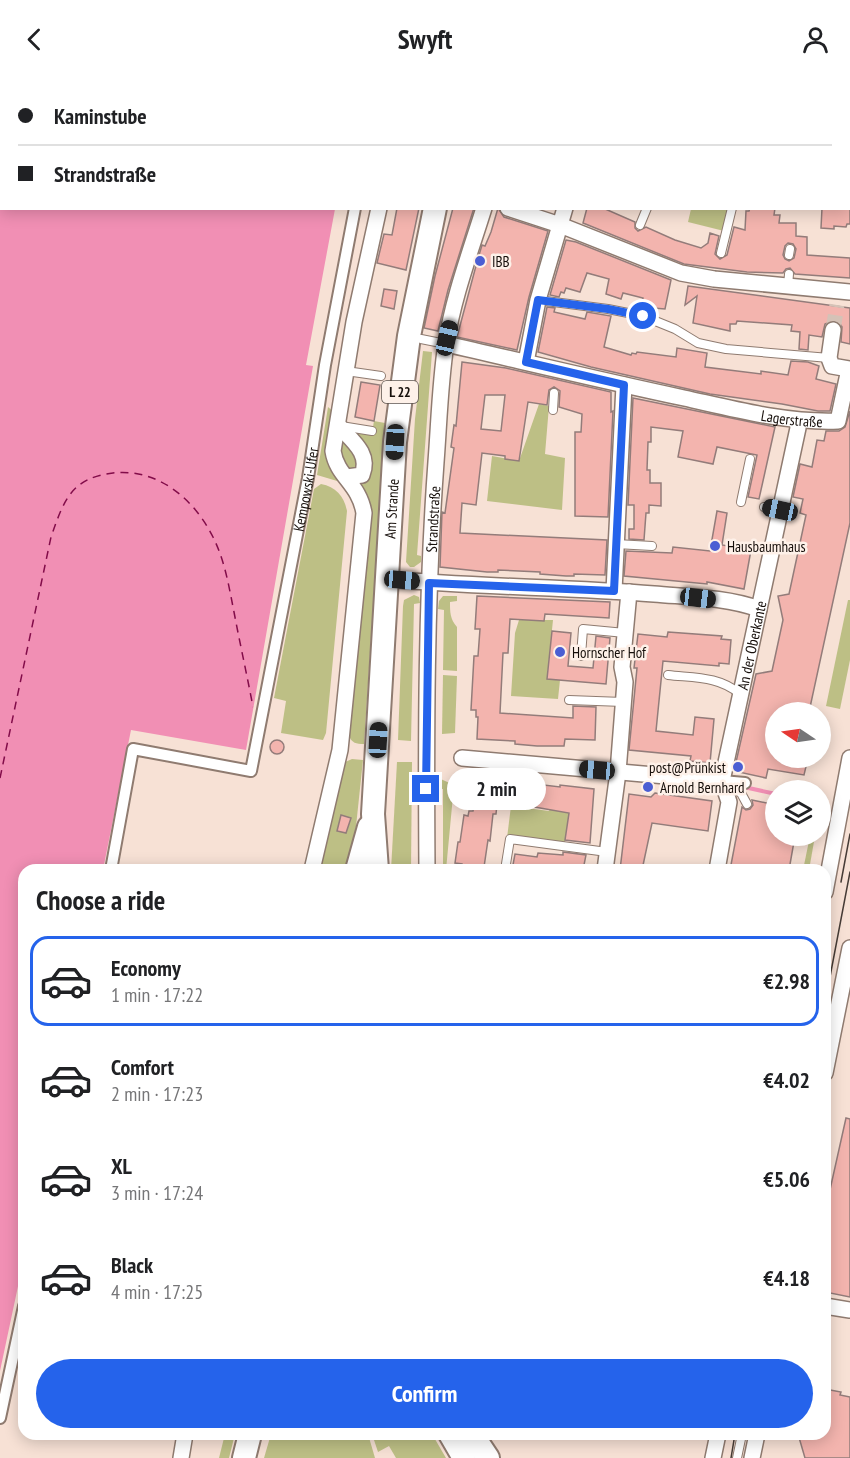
<!DOCTYPE html>
<html lang="en">
<head>
<meta charset="utf-8">
<style>
  :root { --surface:#fff; --page:#f2f2f2; --text:#202124; --muted:#757577; --line:#e0e0e0; --accent:#2563eb }
  body { margin:0; font-family:"PT Sans Narrow",sans-serif; background:var(--page); color:var(--text); height:100vh; display:flex; flex-direction:column; font-size:22px; white-space:nowrap }
  * { box-sizing:border-box; margin:0 }
  p { font-size:20px; color:var(--muted) }
  .icon { flex:none; width:33px; height:33px; fill:none; stroke:currentColor; stroke-width:2; stroke-linecap:round; stroke-linejoin:round }
  .map { position:relative; flex:1; overflow:hidden }
  .side { position:absolute; left:18px; top:786px; width:813px; height:576px; display:flex; flex-direction:column; background:var(--surface); border-radius:18px; box-shadow:0 3px 15px #0003 }
  .side>* { flex:none }
  .banner { position:absolute; left:0px; top:0px; width:850px; height:132px; box-shadow:0 3px 15px #0003; display:grid; align-content:center; height:132px; padding:0 18px; background:var(--surface) }
  .needle { width:39px; rotate:283deg }
  .tools { position:absolute; left:765px; top:624px; display:grid; gap:12px }
  .tools a { display:grid; place-items:center; width:66px; height:66px; border-radius:50%; background:var(--surface); box-shadow:0 3px 15px #0003; font-size:30px }
  .end { position:absolute; width:27px; height:27px; margin:-14px; border:8px solid #2563eb; background:#fff; box-shadow:0 0 0 3px #fff }
  .from { border-radius:50% }
  .bubble { position:absolute; height:42px; border-radius:21px; background:var(--surface); box-shadow:0 3px 15px #0003; font-size:20px; font-weight:800; line-height:42px; text-align:center }
  .car { position:absolute; width:18px; height:36px; margin:-18px -9px; border-radius:8px; box-shadow:0 0 4px 2px #0007; background:linear-gradient(#222 24%,#8ab4d8 0 40%,#222 0 76%,#8ab4d8 0 86%,#222 0) }
  .banner b { display:flex; align-items:center; gap:21px; height:57px; font-size:22px }
  .banner b+b { border-top:2px solid var(--line) }
  .banner i { width:15px; height:15px; background:var(--text) }
  ul { padding:0; list-style:none }
  li { display:flex; align-items:center; gap:18px; height:90px; margin:0 12px 9px; padding:0 6px; border:3px solid transparent; border-radius:18px }
  li div { flex:1 }
  li b { display:block; font-size:22px }
  li em { font-style:normal; font-weight:800 }
  li.on { border-color:var(--accent) }
  li>.icon { width:54px; height:54px; stroke-width:1.5 }
  h2 { padding:0 18px; font-size:27px; line-height:72px }
  .cta { display:flex; gap:12px; margin-top:auto; padding:12px 18px }
  .cta a { flex:1; height:69px; border-radius:36px; background:var(--accent); color:#fff; font-size:24px; font-weight:800; line-height:69px; text-align:center }
  header { display:flex; justify-content:space-between; align-items:center; height:78px; padding:0 18px; background:var(--surface); font-size:27px; font-weight:800 }
  .map>svg:first-child { display:block }
</style>
</head>
<body>
<header><svg class="icon" aria-label="back" viewBox="0 0 24 24"><path d="M15 5l-7 7 7 7"/></svg>Swyft<svg class="icon" aria-label="person" viewBox="0 0 24 24"><circle cx="12" cy="8" r="4"/><path d="M4 21q1-7 8-7t8 7"/></svg></header>
<div class="map">
<svg width="850" height="1380" viewBox="0 0 850 1380">
  <rect width="100%" height="100%" fill="#f7e1d5"/>
  <g fill="#bdbf85">
    <path d="M691,131H729L724,153L688,144Z"/>
    <path d="M423,273L432,274L417,477L421,478V484L414,489H410L406,484L415,341Z"/>
    <path d="M539,326L549,328L545,376L565,380L562,432L487,423L492,378L519,383Z"/>
    <path d="M328,329L353,351L372,355L374,343L385,345L364,666C356,666 352,665 349,658L371,430L364,411L317,397Z"/>
    <path d="M321,406C336,409 344,418 347,433L326,655L323,662L281,655L286,623L274,620L314,411Z"/>
    <path d="M414,517L419,519L420,525L414,526L411,663L398,662L403,528L404,522Z"/>
    <path d="M443,518H457V523L450,524C450,534 450,541 457,549V593L443,592L444,532L438,531L439,523Z"/>
    <path d="M848,522H850V582L840,631L826,628Z"/>
    <path d="M519,542H553L547,600L560,602L558,621L511,618L515,555Z"/>
    <path d="M443,597L457,598L455,655L442,656Z"/>
    <path d="M352,681L363,682L355,758L348,792H318L343,685Z"/>
    <path d="M397,684H412L411,792H391Z"/>
    <path d="M434,698L454,707L446,792H443V711H434Z"/>
    <path d="M511,728L549,733L550,730L574,731L568,738V743L570,744L564,768L507,760Z"/>
    <path d="M810,758H815L809,792H803Z"/>
    <path d="M225,1356H235L229,1380H219Z"/>
    <path d="M271,1356H368L375,1380H264Z"/>
    <path d="M372,1356H432L446,1380H396L389,1368L378,1374Z"/>
  </g>
  <path fill="#f18fb4" d="M0,0H359L2,2V130L335,131L306,287L313,288L246,672L131,652L103,792H24V1180L0,1293Z"/>
  <g fill="none" stroke-linecap="round" stroke-linejoin="round">
    <path stroke="#f18fb4" stroke-width="4" d="M744,709L776,716"/>
    <path stroke="#820c49" stroke-width="1.5" stroke-dasharray="8 6" stroke-linecap="butt" d="M0,700L51,459C64,422 71,400 113,395C158,390 194,421 213,459C225,483 229,509 234,534C240,566 247,597 253,629"/>
  </g>
  <g fill="#f3b4ae" stroke="#937c7a" stroke-width="1.5" fill-rule="evenodd">
    <path d="M397,130H419L406,192L377,185L384,156L392,157Z"/>
    <path d="M453,130H474L448,212L438,253L424,250L435,198Z"/>
    <path d="M498,130L504,139L548,153L529,219L517,272L457,259L477,184L482,167L485,168L491,154Z"/>
    <path d="M587,130H603L635,144V150L638,153L646,149L675,162L701,170L708,165L710,155L719,158L715,176L720,181L727,177L734,149L745,152L746,133H749L750,130H775L774,137H780L779,145H796V158L807,159V177L850,180V200L795,196L790,190L786,191L783,195L747,194L684,186L583,145ZM788,165L793,166L796,171L794,180L789,183L785,181L783,177L785,168Z"/>
    <path d="M822,130H850V146H847L846,149L834,148V151L821,150Z"/>
    <path d="M566,162L576,164L671,202L665,231L641,229L643,220L623,215L621,221L606,216L609,201L587,195L580,214L566,210L564,215L561,214L559,219L550,217Z"/>
    <path d="M688,208L850,230V266L841,264L842,249L839,244L834,242L825,246L822,259L809,257L808,272L799,271L800,254L791,253L792,247L737,243L736,246H730V253L693,245L697,218L685,227Z"/>
    <path d="M384,211L397,213L394,231L381,228Z"/>
    <path d="M547,229L555,230L554,234L585,241L587,234L611,238L604,269L631,277L632,275L636,276L637,274L676,279L677,270L707,275L705,289L761,296V293L788,297L791,283L808,284L819,288L816,301L836,306L830,333H818L782,326L710,316L591,289L538,274Z"/>
    <path d="M462,284L506,290L611,314V334L613,333L608,439L575,438V354H581L582,336L559,329L560,313L554,309L549,312L547,327L528,324L519,383L505,381V378L482,375L476,427L462,425L460,455L607,462L605,497L574,496V498H566L540,496V494L498,492V494H487L440,489L442,434L445,435L454,370L451,369L454,347L456,348ZM485,317H505L501,353L481,351Z"/>
    <path d="M361,304L380,307L374,343L355,339Z"/>
    <path d="M633,320L775,349L759,421L748,419L757,377L717,369L713,386L678,379L683,353L651,349V364H648L647,392H650V405H661V428L649,427V435H646L644,462L629,461V451H634V427H628Z"/>
    <path d="M850,333V445L809,634H776V680H808L804,697L768,691L766,700L734,693L756,596L772,593L783,542L778,518L789,516L806,437L800,435L803,421L793,419L800,386L812,389L817,362L824,363L826,353H839L845,349Z"/>
    <path d="M717,433L727,435L722,467L751,472L744,511L707,504V506L624,498L626,473L672,475L673,469L710,473Z"/>
    <path d="M477,518L610,524L609,540L545,536L544,543L510,541L508,575H503L500,635L573,640V628L596,629L595,662L565,661L564,668H537L515,666V663L477,661L478,639H476V632H471L474,578H478L480,551H475Z"/>
    <path d="M552,553L571,555L568,588L593,590L596,558L610,560L606,606L547,601Z"/>
    <path d="M668,554L722,558L721,561L731,562L729,586L719,585V588L663,583L656,653L693,657L695,639L714,641L710,685L690,683L691,678L629,672L637,590H634L638,556L667,559Z"/>
    <circle cx="277" cy="669" r="7"/>
    <path d="M478,699L560,709V707L594,711L590,765L565,762L569,735L517,726V729L497,726L496,736H493L490,763L488,762L484,789L477,788V792H462V786L455,785L458,764H460L464,737L468,738L469,733H473Z"/>
    <path d="M655,715L712,723L708,753L652,745L642,792H620L629,716L651,719Z"/>
    <path d="M752,722L776,727V758H795L789,792H730L742,729L746,732L750,731L753,727Z"/>
    <path d="M341,737L351,740L346,755L337,753Z"/>
    <path d="M563,774L586,777L583,792H512L515,776L537,779L538,775L563,777Z"/>
    <path d="M846,1040L850,1041V1219L825,1214V1134Z"/>
    <path d="M825,1311L841,1314L840,1317L850,1319V1380H805L798,1356H825Z"/>
  </g>
  <g fill="none" stroke-linecap="round" stroke-linejoin="round">
    <path stroke="#d5c2b7" stroke-width="15" stroke-dasharray="15 8" stroke-linecap="butt" d="M833,252L837,227"/>
    <g stroke="#8f7b70" stroke-width="10">
      <g id="service">
        <path d="M640,147L647,130"/>
        <path d="M721,175L732,130"/>
        <path d="M789,177L790,171"/>
        <path d="M788,208L789,196"/>
        <path d="M538,222L608,231L643,238L675,251L698,265L726,271L829,280"/>
        <path d="M421,261L446,266"/>
        <path d="M346,293L381,298"/>
        <path d="M553,332L554,315"/>
        <path d="M341,348L372,353"/>
        <path d="M741,424L750,381"/>
        <path d="M764,429L783,433"/>
        <path d="M616,466L652,468"/>
        <path d="M581,578L583,551L625,555"/>
        <path d="M668,597C694,600 719,598 740,616"/>
        <path d="M569,622L623,624"/>
        <path d="M725,705L741,715L747,726"/>
        <path d="M505,792L510,761L607,774"/>
        <path d="M737,1380L742,1356"/>
      </g>
    </g>
    <g stroke="#8f7b70" stroke-width="14">
      <g id="pedestrian">
        <path d="M380,2V0"/>
        <path d="M722,703L745,705"/>
        <path id="s1" d="M111,792L133,671L251,693L308,400L325,287L355,130"/>
        <path d="M0,1340L24,1228"/>
      </g>
    </g>
    <g stroke="#8f7b70" stroke-width="18">
      <g id="minor">
        <path d="M676,0L680,2"/>
        <path d="M407,2L408,0"/>
        <path d="M525,2V0"/>
        <path d="M604,2L605,0"/>
        <path d="M700,2V0"/>
        <path d="M849,47H850"/>
        <path d="M508,130L560,147L681,195L714,201L850,214"/>
        <path id="s2" d="M446,266C525,284 604,303 684,320C734,331 786,345 838,343L849,291L832,288L829,280L833,252"/>
        <path d="M526,284L538,222L565,130"/>
        <path d="M338,347C351,362 371,375 362,397L347,399"/>
        <path d="M387,501C476,509 565,509 654,516C688,519 726,519 759,531"/>
        <path d="M614,513L624,307"/>
        <path d="M462,680L722,703"/>
        <path d="M312,792L340,672L364,435C359,405 337,399 333,373L354,244L379,130"/>
        <path id="s3" d="M427,792C426,656 426,520 436,384C439,345 440,305 446,266C453,220 470,175 484,130"/>
        <path d="M605,792L618,694L625,604L622,589L629,514"/>
        <path id="s4" d="M717,792L729,724L722,703L798,350L797,343"/>
        <path d="M825,814L850,680"/>
        <path d="M825,995L850,870"/>
        <path d="M825,1228L850,1232"/>
        <path d="M181,1380L185,1356"/>
        <path d="M713,1380L718,1356"/>
        <path d="M752,1380L757,1356"/>
      </g>
    </g>
    <g stroke="#8f7b70" stroke-width="26">
      <g id="primary">
        <path d="M465,2V0"/>
        <path d="M357,792L369,749"/>
        <path id="s5" d="M377,792L373,736L395,364L409,258L435,130"/>
        <path d="M450,1356L464,1380"/>
        <path d="M472,1356L488,1380"/>
        <path d="M244,1380L250,1356"/>
      </g>
    </g>
    <use href="#service" stroke="#fff" stroke-width="8"/>
    <use href="#pedestrian" stroke="#fff" stroke-width="10"/>
    <use href="#minor" stroke="#fff" stroke-width="15"/>
    <use href="#primary" stroke="#fff" stroke-width="22"/>
    <g stroke="#463c36" stroke-width="1.5">
      <path d="M841,804L850,756"/>
      <path d="M825,925L850,794"/>
      <path d="M731,1380L735,1356"/>
    </g>
  </g>
  <g fill="none" stroke-linecap="round" stroke-linejoin="round">
    <path stroke="#2563eb" stroke-width="8" d="M426,711L429,505L614,513L624,307L526,284L538,222L608,231L643,238"/>
  </g>
  <g fill="#4b5ed3" stroke="#fef1e9" stroke-width="2">
    <circle cx="480" cy="183" r="6"/>
    <circle cx="715" cy="468" r="6"/>
    <circle cx="560" cy="574" r="6"/>
    <circle cx="738" cy="689" r="6"/>
    <circle cx="648" cy="709" r="6"/>
  </g>
  <g text-anchor="middle" dominant-baseline="central" stroke-width="5" stroke-linejoin="round" paint-order="stroke">
    <rect fill="#fef1e9" stroke="#5c534e" stroke-width="1.5" x="382" y="303" width="36" height="22" rx="4.5"/>
    <g font-size="14" font-weight="bold" fill="#160f0b">
      <text x="400" y="314">L 22</text>
    </g>
    <g font-size="15" fill="#160f0b" stroke="#fef1e9" text-anchor="start">
      <text x="492" y="183">IBB</text>
      <text x="727" y="468">Hausbaumhaus</text>
      <text x="572" y="574">Hornscher Hof</text>
      <text x="726" y="689" text-anchor="end">post@Prünkist</text>
      <text x="660" y="709">Arnold Bernhard</text>
    </g>
    <g font-size="15" fill="#160f0b" stroke="#fef1e9">
      <text stroke="none"><textPath href="#s2" startOffset="354">Lagerstraße</textPath></text>
      <text stroke="none"><textPath href="#s1" startOffset="530">Kempowski-Ufer</textPath></text>
      <text stroke="none"><textPath href="#s5" startOffset="362">Am Strande</textPath></text>
      <text stroke="none"><textPath href="#s3" startOffset="351">Strandstraße</textPath></text>
      <text stroke="none"><textPath href="#s4" startOffset="230">An der Oberkante</textPath></text>
    </g>
  </g>
</svg>
<div class="tools">
<a><svg class="needle" viewBox="-14 -14 28 28"><path d="M0-13l5 13h-10z" fill="#e53935"/><path d="M0 13l5-13h-10z" fill="#757577"/></svg></a>
<a><svg class="icon" aria-label="layers" viewBox="0 0 24 24"><path d="M12 4l9 5-9 5-9-5zM3 14l9 5 9-5"/></svg></a>
</div>
<i class="end from" style="left:643px;top:238px"></i>
<i class="end" style="left:426px;top:711px"></i>
<div class="bubble" style="left:447px;top:690px;width:99px">2 min</div>
<i class="car" style="left:447px;top:260px;rotate:13deg"></i>
<i class="car" style="left:395px;top:364px;rotate:183deg"></i>
<i class="car" style="left:780px;top:432px;rotate:282deg"></i>
<i class="car" style="left:402px;top:502px;rotate:95deg"></i>
<i class="car" style="left:698px;top:520px;rotate:97deg"></i>
<i class="car" style="left:378px;top:662px;rotate:3deg"></i>
<i class="car" style="left:597px;top:692px;rotate:275deg"></i>
<div class="banner">
<b><i class="from"></i>Kaminstube</b>
<b><i></i>Strandstraße</b>
</div>
<section class="side">
<h2>Choose a ride</h2>
<ul>
<li class="on"><svg class="icon" aria-label="car" viewBox="0 0 24 24"><path d="M5 17H2v-5l4-1 3-4h7l3 4 3 1v5h-3M9 17h6M6 11h13"/><circle cx="7" cy="17" r="2"/><circle cx="17" cy="17" r="2"/></svg><div><b>Economy</b><p>1 min · 17:22</p></div><em>€2.98</em></li>
<li><svg class="icon" aria-label="car" viewBox="0 0 24 24"><path d="M5 17H2v-5l4-1 3-4h7l3 4 3 1v5h-3M9 17h6M6 11h13"/><circle cx="7" cy="17" r="2"/><circle cx="17" cy="17" r="2"/></svg><div><b>Comfort</b><p>2 min · 17:23</p></div><em>€4.02</em></li>
<li><svg class="icon" aria-label="car" viewBox="0 0 24 24"><path d="M5 17H2v-5l4-1 3-4h7l3 4 3 1v5h-3M9 17h6M6 11h13"/><circle cx="7" cy="17" r="2"/><circle cx="17" cy="17" r="2"/></svg><div><b>XL</b><p>3 min · 17:24</p></div><em>€5.06</em></li>
<li><svg class="icon" aria-label="car" viewBox="0 0 24 24"><path d="M5 17H2v-5l4-1 3-4h7l3 4 3 1v5h-3M9 17h6M6 11h13"/><circle cx="7" cy="17" r="2"/><circle cx="17" cy="17" r="2"/></svg><div><b>Black</b><p>4 min · 17:25</p></div><em>€4.18</em></li>
</ul>
<div class="cta"><a>Confirm</a></div>
</section>
</div>
</body>
</html>
